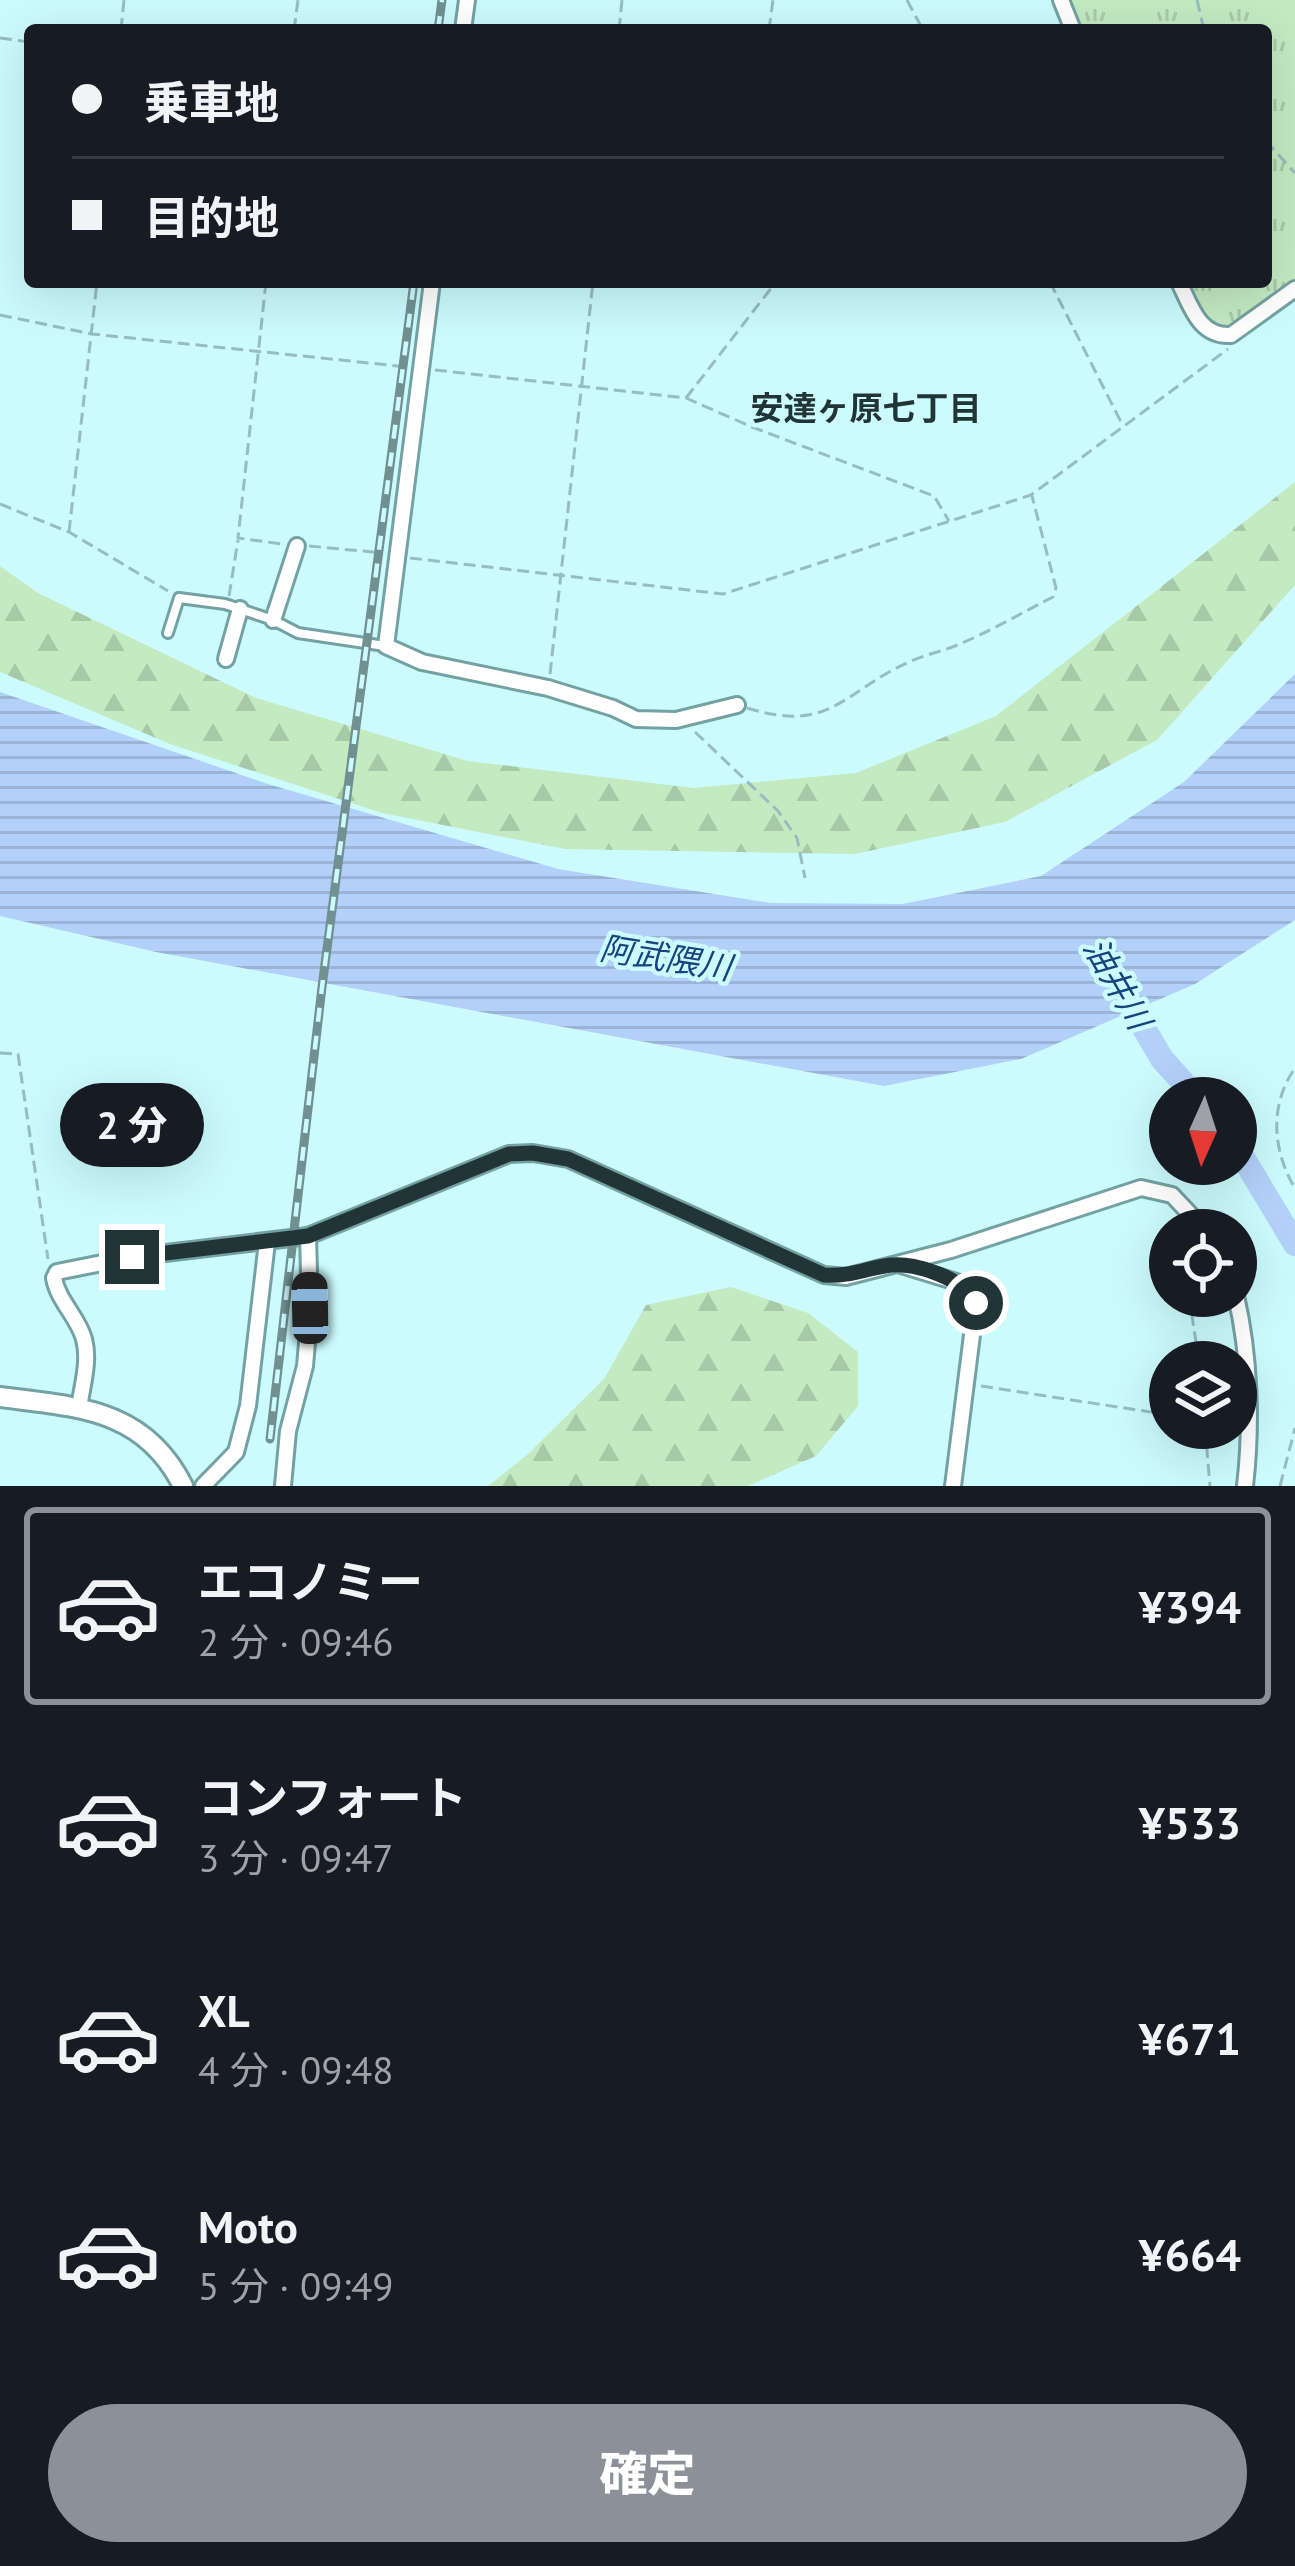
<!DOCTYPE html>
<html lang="ja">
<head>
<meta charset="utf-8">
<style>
  :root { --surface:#171b24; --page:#20242c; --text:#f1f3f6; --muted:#9ea1a6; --line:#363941; --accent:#8c9099 }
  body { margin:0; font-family:"PT Sans","Noto Sans JP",sans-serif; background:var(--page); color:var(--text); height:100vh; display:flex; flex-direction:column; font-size:45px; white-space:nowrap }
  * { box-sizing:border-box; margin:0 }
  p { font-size:39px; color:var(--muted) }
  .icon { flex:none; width:66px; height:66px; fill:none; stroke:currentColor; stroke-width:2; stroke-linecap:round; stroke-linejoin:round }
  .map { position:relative; height:1486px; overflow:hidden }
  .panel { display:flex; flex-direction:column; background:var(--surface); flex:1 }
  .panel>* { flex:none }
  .hud { position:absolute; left:24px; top:24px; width:1248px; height:264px; border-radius:12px; box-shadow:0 12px 48px #0002; display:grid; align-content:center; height:264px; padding:0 48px; background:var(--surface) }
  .needle { width:78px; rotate:183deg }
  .fabs { position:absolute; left:1149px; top:1077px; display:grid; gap:24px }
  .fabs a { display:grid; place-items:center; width:108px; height:108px; border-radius:50%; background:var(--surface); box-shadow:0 12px 48px #0002; font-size:60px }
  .end { position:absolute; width:54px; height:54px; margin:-27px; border:15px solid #223536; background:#fff; box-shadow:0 0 0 6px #fff }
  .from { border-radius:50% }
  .bubble { position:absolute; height:84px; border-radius:42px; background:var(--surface); box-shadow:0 12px 48px #0002; font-size:39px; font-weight:800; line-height:84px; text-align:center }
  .car { position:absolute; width:36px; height:72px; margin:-36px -18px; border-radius:15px; box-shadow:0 0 9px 3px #0007; background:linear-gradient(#222 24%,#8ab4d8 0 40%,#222 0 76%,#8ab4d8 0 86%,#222 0) }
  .hud b { display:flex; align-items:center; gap:42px; height:114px; font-size:45px }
  .hud b+b { border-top:3px solid var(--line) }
  .hud i { width:30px; height:30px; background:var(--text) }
  ul { padding:21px 0 0; list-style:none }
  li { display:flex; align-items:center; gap:36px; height:198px; margin:0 24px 18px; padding:0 24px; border:6px solid transparent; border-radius:12px }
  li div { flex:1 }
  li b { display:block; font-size:45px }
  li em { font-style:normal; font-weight:800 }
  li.current { border-color:var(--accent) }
  li>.icon { width:108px; height:108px; stroke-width:1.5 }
  .primary-button { display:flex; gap:24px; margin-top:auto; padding:24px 48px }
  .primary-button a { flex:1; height:138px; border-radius:72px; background:var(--accent); color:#fff; font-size:48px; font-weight:800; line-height:138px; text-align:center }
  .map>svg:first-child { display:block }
</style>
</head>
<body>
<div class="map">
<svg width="1295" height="1486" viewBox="0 0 1295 1486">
  <defs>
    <pattern id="grass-tufts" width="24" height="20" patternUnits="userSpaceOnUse" patternTransform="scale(3)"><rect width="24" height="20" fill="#c4eac2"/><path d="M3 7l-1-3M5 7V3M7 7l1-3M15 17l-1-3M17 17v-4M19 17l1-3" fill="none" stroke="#a8c9a7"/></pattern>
    <pattern id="forest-firs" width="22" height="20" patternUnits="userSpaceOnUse" patternTransform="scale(3)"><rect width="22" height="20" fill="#c4eac2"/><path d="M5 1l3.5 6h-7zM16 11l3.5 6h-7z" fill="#a8c9a7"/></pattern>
    <pattern id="water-rules" width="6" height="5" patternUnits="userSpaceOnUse" patternTransform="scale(3)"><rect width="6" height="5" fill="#b3d0f9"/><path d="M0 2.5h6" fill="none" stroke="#9ab3d6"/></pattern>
  </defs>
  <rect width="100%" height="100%" fill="#ccfbfd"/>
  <path fill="url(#grass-tufts)" d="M1067,0H1295V284L1233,329C1205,335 1197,303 1186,282H1266V30H1079Z"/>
  <g fill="url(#forest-firs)">
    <path d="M1295,482V585L1157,740L1005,822L855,854L565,849L382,813L170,744L0,672V566L38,593L256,698L468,761L694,788L856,773L996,716Z"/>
    <path d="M731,1287L808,1313L858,1352V1406L816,1456L748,1486H488L528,1454L604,1379L646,1305Z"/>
  </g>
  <path fill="url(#water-rules)" d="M1295,674V920L1195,984L1021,1059L884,1086L156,952L0,916V692L268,784L558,869L771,903L903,904L1041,876L1184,782Z"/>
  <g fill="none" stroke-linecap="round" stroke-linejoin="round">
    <g stroke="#b3d0f9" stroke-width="24">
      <path d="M1118,984L1162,1059L1197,1098"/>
      <path d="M1236,1146L1295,1244"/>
    </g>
    <g stroke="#74a1a3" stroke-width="14">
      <path id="service" d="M168,633L179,598L225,604L273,620L298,633L385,646"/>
    </g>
    <g stroke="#74a1a3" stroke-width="20">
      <g id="minor">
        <path d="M1061,0L1073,30"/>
        <path d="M463,30L467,0"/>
        <path d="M432,282L386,646L422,662L548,688L613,708L636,719L676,720L737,705"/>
        <path d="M1179,282C1191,306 1199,337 1231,335L1295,289"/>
        <path d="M273,620L297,546"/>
        <path d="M226,659L240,609"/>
        <path d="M901,1265L963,1284L976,1303L953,1486"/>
        <path d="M1236,1296C1250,1356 1252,1425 1245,1486"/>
        <path d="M79,1408C82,1386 90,1361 84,1339C78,1317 58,1301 54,1278L57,1272L132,1257L308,1236L509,1154L533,1153L568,1159L824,1275L846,1277L951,1250L1141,1188L1172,1195L1205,1230"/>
        <path d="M203,1486L236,1452L248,1406L267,1242"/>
        <path d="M283,1486L288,1431L305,1366L310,1308L308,1236"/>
      </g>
    </g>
    <g stroke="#74a1a3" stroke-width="24">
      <path id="tertiary" d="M0,1397C77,1407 144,1408 183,1486"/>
    </g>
    <g stroke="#97bdbf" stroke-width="3" stroke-dasharray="12 6" stroke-linecap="butt">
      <path d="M907,0L923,30"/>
      <path d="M1197,0L1204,30"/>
      <path d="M121,30L124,0"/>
      <path d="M294,30L298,0"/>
      <path d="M619,30L622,0"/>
      <path d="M769,30L773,0"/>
      <path d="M0,38L30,42"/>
      <path d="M1266,141L1295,173"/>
      <path d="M266,282L238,538L282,544"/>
      <path d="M1050,282L1122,424"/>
      <path d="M0,315L92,334L407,367"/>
      <path d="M435,370L686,398L752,427L934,496L949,521"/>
      <path d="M686,398L776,282"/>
      <path d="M0,504L69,532L168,591"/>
      <path d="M69,532L97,282"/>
      <path d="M309,546L383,553"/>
      <path d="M410,558L723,594L1031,495L1228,349"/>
      <path d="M229,596L238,540"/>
      <path d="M550,674L593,282"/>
      <path d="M747,708C831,734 842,692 909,662C926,654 945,651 962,643C993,630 1023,612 1053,597L1056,588L1032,496"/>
      <path d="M695,732L778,811L797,838L805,878"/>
      <path d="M0,1053L18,1054L48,1259"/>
      <path d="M1293,1185C1272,1147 1270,1104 1295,1068"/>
      <path d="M1189,1296L1199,1362"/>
      <path d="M981,1386L1170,1415"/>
      <path d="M1205,1428L1210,1486"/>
      <path d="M1280,1486L1295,1428"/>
    </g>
    <use href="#service" stroke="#fff" stroke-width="8"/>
    <use href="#minor" stroke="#fff" stroke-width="14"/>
    <use href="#tertiary" stroke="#fff" stroke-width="18"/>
    <g stroke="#719092" stroke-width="9">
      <g id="rail">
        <path d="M438,30L442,0"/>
        <path d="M270,1439L322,987L414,282"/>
      </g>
    </g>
    <use href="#rail" stroke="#ccfbfd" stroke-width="4.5" stroke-dasharray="14" stroke-linecap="butt"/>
  </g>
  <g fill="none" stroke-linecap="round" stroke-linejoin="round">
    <path stroke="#223536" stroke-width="15" d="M132,1257L308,1236L509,1154L533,1153L568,1159L824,1275C849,1277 867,1268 891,1265C916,1262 966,1280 976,1303"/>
  </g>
  <g text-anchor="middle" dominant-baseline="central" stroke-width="9" stroke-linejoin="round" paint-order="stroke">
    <g font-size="33" font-weight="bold" fill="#223536" stroke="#ccfbfd">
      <text x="866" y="407">安達ヶ原七丁目</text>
    </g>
    <g font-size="33" font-style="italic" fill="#16447f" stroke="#ccfbfd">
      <text transform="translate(666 957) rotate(9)">阿武隈川</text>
      <text transform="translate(1118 983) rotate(60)">油井川</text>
    </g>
  </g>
</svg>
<div class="fabs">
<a><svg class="needle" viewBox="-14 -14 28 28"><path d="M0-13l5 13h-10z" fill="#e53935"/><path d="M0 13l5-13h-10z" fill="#9ea1a6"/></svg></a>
<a><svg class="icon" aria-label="locate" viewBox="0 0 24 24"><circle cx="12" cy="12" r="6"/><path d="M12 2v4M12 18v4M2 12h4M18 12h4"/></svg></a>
<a><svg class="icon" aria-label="layers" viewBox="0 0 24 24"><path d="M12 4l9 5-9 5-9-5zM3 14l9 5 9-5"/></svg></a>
</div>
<i class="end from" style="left:976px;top:1303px"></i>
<i class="end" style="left:132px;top:1257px"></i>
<div class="bubble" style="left:60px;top:1083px;width:144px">2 分</div>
<i class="car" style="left:310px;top:1308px;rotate:359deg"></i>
<div class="hud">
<b><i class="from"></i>乗車地</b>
<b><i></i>目的地</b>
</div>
</div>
<section class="panel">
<ul>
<li class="current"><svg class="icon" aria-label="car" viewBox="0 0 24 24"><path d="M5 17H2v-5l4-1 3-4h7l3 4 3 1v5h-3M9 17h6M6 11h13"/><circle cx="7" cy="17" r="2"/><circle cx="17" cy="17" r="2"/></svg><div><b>エコノミー</b><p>2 分 · 09:46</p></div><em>¥394</em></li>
<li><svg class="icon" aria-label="car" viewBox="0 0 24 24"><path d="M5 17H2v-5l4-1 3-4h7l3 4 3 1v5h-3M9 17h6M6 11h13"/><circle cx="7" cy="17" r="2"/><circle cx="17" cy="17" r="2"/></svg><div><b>コンフォート</b><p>3 分 · 09:47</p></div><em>¥533</em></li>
<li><svg class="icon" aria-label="car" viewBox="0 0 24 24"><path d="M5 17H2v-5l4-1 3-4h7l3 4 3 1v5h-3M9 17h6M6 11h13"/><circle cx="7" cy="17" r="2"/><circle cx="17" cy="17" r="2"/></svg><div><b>XL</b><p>4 分 · 09:48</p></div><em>¥671</em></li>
<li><svg class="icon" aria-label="car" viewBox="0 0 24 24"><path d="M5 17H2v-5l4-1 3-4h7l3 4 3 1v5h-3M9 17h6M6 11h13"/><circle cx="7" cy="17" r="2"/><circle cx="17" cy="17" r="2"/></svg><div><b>Moto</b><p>5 分 · 09:49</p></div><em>¥664</em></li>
</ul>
<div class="primary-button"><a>確定</a></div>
</section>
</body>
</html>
